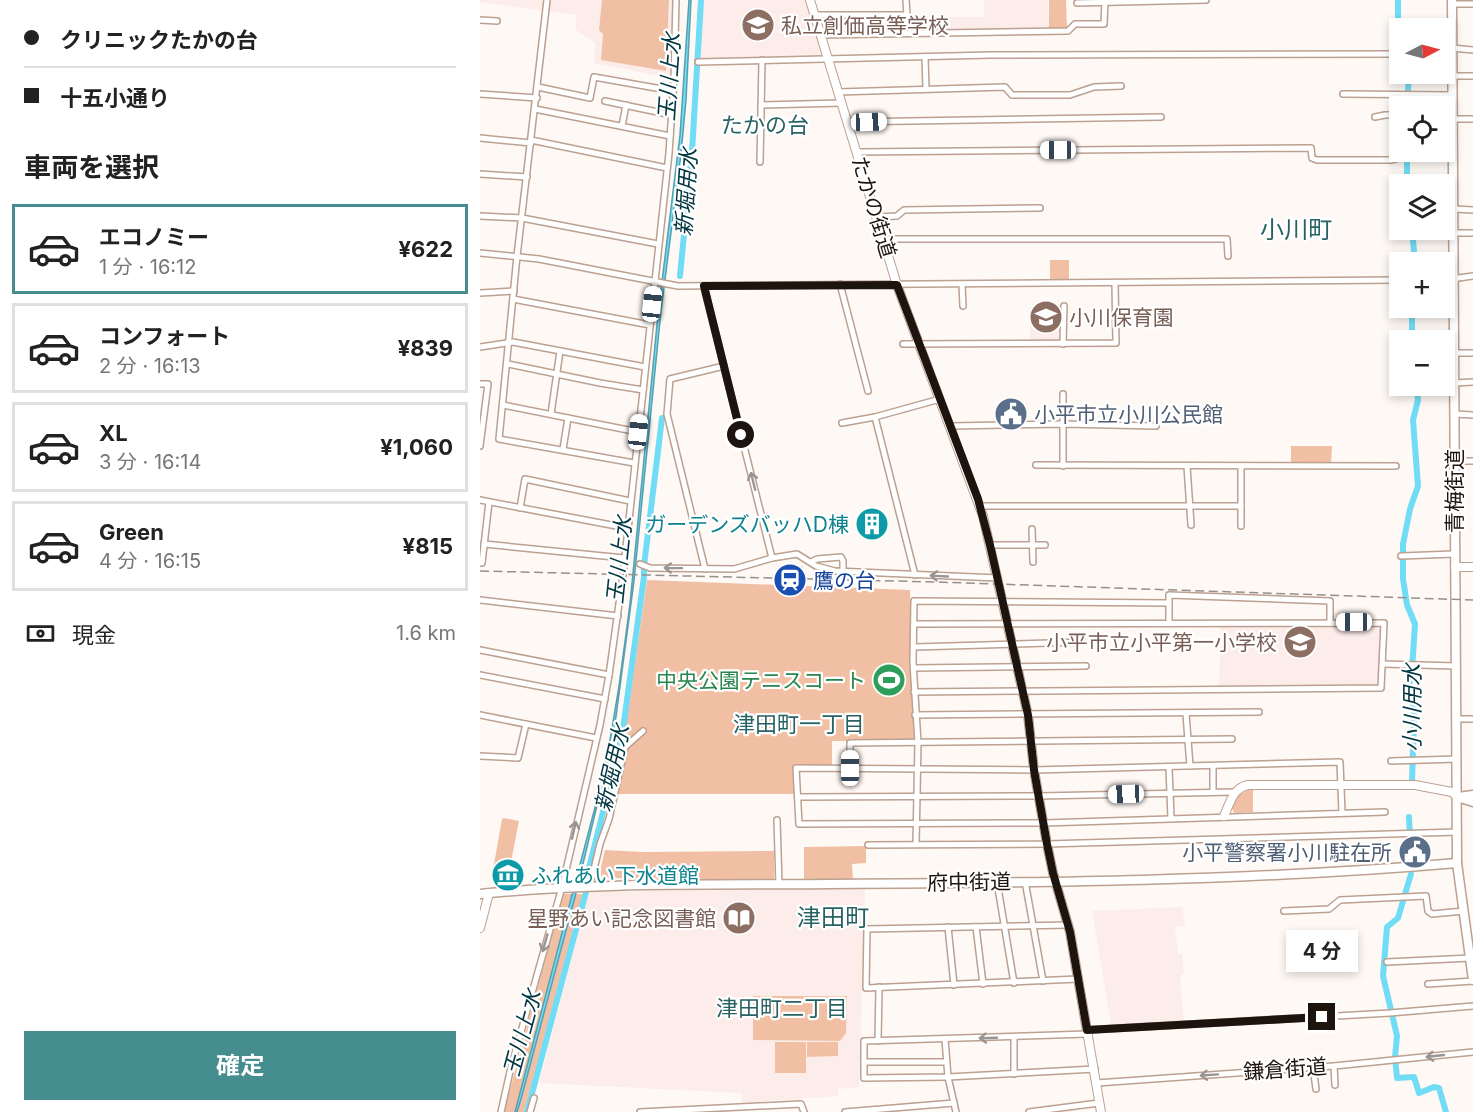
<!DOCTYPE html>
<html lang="ja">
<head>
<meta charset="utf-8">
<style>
  :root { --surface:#fff; --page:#f6f6f6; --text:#222; --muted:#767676; --line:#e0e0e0; --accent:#458d8e }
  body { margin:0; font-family:Inter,"Noto Sans JP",sans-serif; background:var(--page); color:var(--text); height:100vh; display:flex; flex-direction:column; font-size:22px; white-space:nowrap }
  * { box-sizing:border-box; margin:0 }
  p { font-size:20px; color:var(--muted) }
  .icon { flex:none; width:33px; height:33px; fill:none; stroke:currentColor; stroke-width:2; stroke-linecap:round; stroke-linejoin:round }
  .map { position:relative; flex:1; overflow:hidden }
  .side { display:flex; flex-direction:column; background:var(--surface); width:480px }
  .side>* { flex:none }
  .guide { display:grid; align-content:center; height:132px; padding:0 24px; background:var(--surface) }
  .needle { width:39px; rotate:84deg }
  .fabs { position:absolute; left:909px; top:18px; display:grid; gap:12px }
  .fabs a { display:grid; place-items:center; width:66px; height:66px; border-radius:0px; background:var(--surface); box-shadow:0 3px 9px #0003; font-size:30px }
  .end { position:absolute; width:27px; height:27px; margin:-14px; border:8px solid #1e140e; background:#fff; box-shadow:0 0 0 3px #fff }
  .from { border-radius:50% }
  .bubble { position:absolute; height:42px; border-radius:0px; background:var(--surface); box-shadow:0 3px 9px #0003; font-size:20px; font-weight:700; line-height:42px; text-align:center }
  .car { position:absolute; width:18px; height:36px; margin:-18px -9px; border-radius:8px; box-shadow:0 0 4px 2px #0007; background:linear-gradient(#fff 24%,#345 0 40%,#fff 0 76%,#345 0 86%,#fff 0) }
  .guide b { display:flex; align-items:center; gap:21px; height:57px; font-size:22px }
  .guide b+b { border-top:2px solid var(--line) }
  .guide i { width:15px; height:15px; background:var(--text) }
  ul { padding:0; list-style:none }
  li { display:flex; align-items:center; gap:18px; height:90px; margin:0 12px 9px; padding:0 12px; border:3px solid var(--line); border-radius:0px }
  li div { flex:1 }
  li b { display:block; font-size:22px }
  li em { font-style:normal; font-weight:700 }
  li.current { border-color:var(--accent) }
  li>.icon { width:54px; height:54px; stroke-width:1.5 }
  h2 { padding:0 24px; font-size:27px; line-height:72px }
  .pay { display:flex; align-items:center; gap:15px; height:66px; padding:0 24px; font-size:22px }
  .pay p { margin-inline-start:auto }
  .button { display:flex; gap:12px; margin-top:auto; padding:12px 24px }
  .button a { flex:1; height:69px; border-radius:0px; background:var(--accent); color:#fff; font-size:24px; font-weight:700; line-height:69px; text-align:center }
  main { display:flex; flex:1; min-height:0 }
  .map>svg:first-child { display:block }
</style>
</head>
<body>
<main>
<section class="side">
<div class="guide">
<b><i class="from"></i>クリニックたかの台</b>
<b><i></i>十五小通り</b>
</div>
<h2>車両を選択</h2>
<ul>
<li class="current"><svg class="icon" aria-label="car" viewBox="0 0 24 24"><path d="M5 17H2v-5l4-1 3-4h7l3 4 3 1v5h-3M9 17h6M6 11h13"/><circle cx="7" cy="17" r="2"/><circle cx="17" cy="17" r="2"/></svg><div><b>エコノミー</b><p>1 分 · 16:12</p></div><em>¥622</em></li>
<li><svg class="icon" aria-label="car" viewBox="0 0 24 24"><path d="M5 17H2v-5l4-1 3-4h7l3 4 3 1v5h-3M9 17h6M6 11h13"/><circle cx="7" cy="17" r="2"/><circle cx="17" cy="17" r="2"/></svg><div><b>コンフォート</b><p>2 分 · 16:13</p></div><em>¥839</em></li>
<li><svg class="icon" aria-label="car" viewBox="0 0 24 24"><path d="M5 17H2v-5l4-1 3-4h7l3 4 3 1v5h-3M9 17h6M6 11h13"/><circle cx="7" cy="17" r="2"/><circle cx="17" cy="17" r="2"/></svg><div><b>XL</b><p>3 分 · 16:14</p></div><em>¥1,060</em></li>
<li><svg class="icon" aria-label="car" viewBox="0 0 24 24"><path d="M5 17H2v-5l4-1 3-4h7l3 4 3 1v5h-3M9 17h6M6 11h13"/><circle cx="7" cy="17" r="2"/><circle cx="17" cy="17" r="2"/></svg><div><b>Green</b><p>4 分 · 16:15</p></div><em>¥815</em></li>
</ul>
<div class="pay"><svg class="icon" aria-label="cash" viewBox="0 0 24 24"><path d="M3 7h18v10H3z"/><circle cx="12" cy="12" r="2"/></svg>現金<p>1.6 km</p></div>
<div class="button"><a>確定</a></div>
</section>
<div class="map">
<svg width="993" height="1112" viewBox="0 0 993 1112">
  <rect width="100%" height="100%" fill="#fff9f5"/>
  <g fill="#fcecea">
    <path d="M0,0H194L191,78L114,63L115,43L96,30V15L0,2Z"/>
    <path d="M222,0H327L344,56L220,59Z"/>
    <path d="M504,0H568L569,32L439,34V17H504Z"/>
    <path d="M580,307L582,310V342H550V308Z"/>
    <path d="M741,624H901L899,683L895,685L739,686Z"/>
    <path d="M385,888L379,1087L358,1089V1096L262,1103L261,1093L59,1083L109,892Z"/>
    <path d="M702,907L705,925L695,927L698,954H702L704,973L700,977L704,1019L702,1021L631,1025L612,911Z"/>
  </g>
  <g fill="#f1c0a4">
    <path d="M122,0H189L186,71L121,60L123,34L119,30Z"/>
    <path d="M569,0H586L587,29H569Z"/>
    <rect x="570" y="260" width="19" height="21"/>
    <path d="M811,446H852L851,463H811Z"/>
    <path d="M167,580L430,590L434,741H352V766L313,767L314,794H138L148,750L144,739Z"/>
    <path d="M768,790H773V812L754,813L752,808L759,795Z"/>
    <path d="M24,818L39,821L30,867L14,864L22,819Z"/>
    <path d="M386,846V863L372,864L373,880H324V847Z"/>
    <path d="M125,850L163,852L294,851V880L122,878L119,875Z"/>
    <path d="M83,894H103L44,1112H24Z"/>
    <path d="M273,996H367L366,1033L360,1041L273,1040Z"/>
    <rect x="295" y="1042" width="31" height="31"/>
    <path d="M327,1042H358V1056L327,1057Z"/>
  </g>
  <path fill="#70dcf5" stroke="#57a0b0" stroke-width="1.5" d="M209,0H211L206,100L201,154L181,311L154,581L133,739L95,897L41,1099L37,1112H35L118,796L130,740L139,686L150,604L178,314L200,135Z"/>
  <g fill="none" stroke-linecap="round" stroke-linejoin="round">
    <g stroke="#70dcf5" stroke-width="6">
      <path d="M918,0V20L921,28"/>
      <path d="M928,91L929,74"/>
      <path d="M927,100V106"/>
      <path d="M927,184V161"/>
      <path d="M932,230L935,262"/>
      <path d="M200,276L212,152L221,0"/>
      <path d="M932,340V308"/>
      <path d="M932,782L934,719V707L928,691L932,670L935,624L927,605L923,579V544L930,509L938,486L933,420L938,400L937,386"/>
      <path d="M929,817L931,863"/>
      <path d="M931,874L918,918L907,927L903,976L917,1036L915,1057L917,1078L934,1077L939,1093L954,1087L959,1088L966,1112"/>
      <path d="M47,1112L106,892V880L142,736L164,577V566L182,418"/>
    </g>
    <path stroke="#ddd7d2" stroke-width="5" stroke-dasharray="5 2.5" stroke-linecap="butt" d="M319,592L320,566"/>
    <g stroke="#bca090" stroke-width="8">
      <g id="street">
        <path d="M67,0L37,256L19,439L154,463"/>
        <path d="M597,3L726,0"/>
        <path d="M972,4H993"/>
        <path d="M335,15H427L426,0"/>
        <path d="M0,20L17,21"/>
        <path d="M341,35L588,31L595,24H624L625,0"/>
        <path d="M972,48L993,50"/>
        <path d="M445,57L446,89"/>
        <path d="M218,62L511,55L920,54"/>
        <path d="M973,76H993"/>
        <path d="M58,87L110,98L114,77L193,91"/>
        <path d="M358,92L525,87L532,95H590L614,87L641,86"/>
        <path d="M0,94L57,98"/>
        <path d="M863,94L973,95"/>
        <path d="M125,101L192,115"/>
        <path d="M281,105L362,103"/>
        <path d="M55,109L190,136"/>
        <path d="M895,117L905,115H920"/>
        <path d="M974,119H993"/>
        <path d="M368,122L681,117"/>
        <path d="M142,126L146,105"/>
        <path d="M0,138L51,143"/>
        <path d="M51,140L187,168"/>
        <path d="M377,152L831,148L832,158L837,160H912L926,156H974"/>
        <path d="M280,162L282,60"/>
        <path d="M0,174L47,177"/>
        <path d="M964,196H974"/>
        <path d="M975,209L993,210"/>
        <path d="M0,216L42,218L178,244"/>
        <path d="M397,217L417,216L424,210L560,208"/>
        <path d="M974,233H993"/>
        <path d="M404,239H747L748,256"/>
        <path d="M0,253L59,259L198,286L920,280"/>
        <path d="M964,280L993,276"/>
        <path d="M360,284L388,391"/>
        <path d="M482,285L483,306"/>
        <path d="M224,287L292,558"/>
        <path d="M0,293L34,291"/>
        <path d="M33,299L170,325"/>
        <path d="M423,344L636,343L635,283"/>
        <path d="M583,344L584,306"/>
        <path d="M0,347L33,342L165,367"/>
        <path d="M974,353H993"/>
        <path d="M28,364L120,383L163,390"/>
        <path d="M975,383L993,382"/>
        <path d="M0,384H8L0,446"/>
        <path d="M583,394V466"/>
        <path d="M23,405L158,432"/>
        <path d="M71,414L80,351"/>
        <path d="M975,414L993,415"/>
        <path d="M395,417L435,575"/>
        <path d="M362,423L395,417L460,399"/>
        <path d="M471,426L583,424L676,426"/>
        <path d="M83,449L88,418"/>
        <path d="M974,461H993"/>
        <path d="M556,465L916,466"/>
        <path d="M707,466L711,525"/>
        <path d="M0,500L147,528"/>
        <path d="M500,506H761"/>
        <path d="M40,508L45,479L150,501"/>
        <path d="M761,526V466"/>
        <path d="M552,529L553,562"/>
        <path d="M4,544L144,558"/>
        <path d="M510,545H565"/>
        <path d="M921,556L974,554"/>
        <path d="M331,562L337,559L361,557L363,561V572"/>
        <path d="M0,563H2L9,502"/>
        <path d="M160,564L170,568L254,569L292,558L317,554L336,566L355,571L518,578"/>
        <path d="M225,569L187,414L190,379L244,366"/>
        <path d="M0,600L138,616"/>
        <path d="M689,603V623"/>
        <path d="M435,647L602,642"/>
        <path d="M0,650L129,675"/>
        <path d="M903,664L976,666"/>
        <path d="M434,668L606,666"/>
        <path d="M0,675L125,699"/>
        <path d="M434,692L901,688L904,623L435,624"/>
        <path d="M706,714L710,766"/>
        <path d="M0,715L116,738"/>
        <path d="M435,715L779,712"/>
        <path d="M977,719H993"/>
        <path d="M0,756L38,758L46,724"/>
        <path d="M911,761L977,759"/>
        <path d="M733,766V792"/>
        <path d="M370,768V743L752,739"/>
        <path d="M689,768L691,818"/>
        <path d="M319,797L559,796L755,792"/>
        <path d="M862,813L860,762L554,770L316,768L319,824L564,823L905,812"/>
        <path d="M297,820L299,885"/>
        <path d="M436,844L438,743L433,662L434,601L689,603V595L850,601V623"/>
        <path d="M388,845L567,844L978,832"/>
        <path d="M545,881L563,981"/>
        <path d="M517,882L534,983"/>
        <path d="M110,886L120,844L129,819L145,747L163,731"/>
        <path d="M804,911L849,909L860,900L946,896L948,911L952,914L984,911"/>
        <path d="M588,925L387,929L386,988L598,979"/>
        <path d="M468,927L474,985"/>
        <path d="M496,927L503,984"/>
        <path d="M907,962L990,958"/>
        <path d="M948,984L993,981"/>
        <path d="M607,1030L910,1013L993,1006"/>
        <path d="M608,1034L384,1041V1078L468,1077L615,1069"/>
        <path d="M534,1037V1074"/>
        <path d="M465,1039L468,1077L476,1112"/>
        <path d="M398,1041L399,987"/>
        <path d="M384,1062H465"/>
        <path d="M854,1066L855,1085"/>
        <path d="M833,1067L836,1089"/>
        <path d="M617,1083L854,1066L993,1052"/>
        <path d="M21,1112L31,1067L82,887L120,725L129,675L143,575L189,153L194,80L196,0"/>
        <path d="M50,1112L54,1098"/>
        <path d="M160,1112L321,1104L324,1112"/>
        <path d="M365,1112L474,1103"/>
        <path d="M549,1112L619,1103"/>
      </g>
    </g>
    <g stroke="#bca090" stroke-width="10">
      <g id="secondary">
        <path d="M330,0L417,285L503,516L548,715L554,770L567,844L573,873L590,932L621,1112"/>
        <path d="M975,567H993"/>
        <path d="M744,816C750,803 753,788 768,785H935L972,792L977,797"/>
        <path d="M0,928L9,893"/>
      </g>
    </g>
    <g stroke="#bca090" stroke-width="11">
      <g id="primary">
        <path d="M972,0L977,863L993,980"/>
        <path d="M977,797L993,802"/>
        <path d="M978,797L993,795"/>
        <path d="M0,894C116,882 232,885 349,884C558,883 768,881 977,863"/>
      </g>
    </g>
    <use href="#street" stroke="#fff" stroke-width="5"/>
    <use href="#secondary" stroke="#fff" stroke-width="8"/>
    <use href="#primary" stroke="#fff" stroke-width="8"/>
    <path stroke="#978f8a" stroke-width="1.5" stroke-dasharray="9 4.5" stroke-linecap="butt" d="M0,571L456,582L993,600"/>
  </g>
  <defs><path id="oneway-shaft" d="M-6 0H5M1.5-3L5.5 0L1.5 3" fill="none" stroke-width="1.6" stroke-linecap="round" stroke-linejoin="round" transform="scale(1.5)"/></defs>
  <g stroke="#9a9593">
    <use href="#oneway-shaft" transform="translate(273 481) rotate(-104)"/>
    <use href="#oneway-shaft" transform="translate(193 568) rotate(-179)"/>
    <use href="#oneway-shaft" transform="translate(459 576) rotate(-177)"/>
    <use href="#oneway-shaft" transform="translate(94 830) rotate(-77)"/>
    <use href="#oneway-shaft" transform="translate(65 943) rotate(106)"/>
    <use href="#oneway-shaft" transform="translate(508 1038) rotate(178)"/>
    <use href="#oneway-shaft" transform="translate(955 1056) rotate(174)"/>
    <use href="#oneway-shaft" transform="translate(729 1075) rotate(176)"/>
  </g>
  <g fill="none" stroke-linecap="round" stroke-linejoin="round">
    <path stroke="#1e140e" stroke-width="8" d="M261,435L224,286L417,285L498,499L510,545L548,715L554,770L567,844L573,873L590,932L607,1030L842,1017"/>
  </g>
  <defs>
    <g id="school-disc" transform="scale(1.725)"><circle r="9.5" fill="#8d6e63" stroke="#fff"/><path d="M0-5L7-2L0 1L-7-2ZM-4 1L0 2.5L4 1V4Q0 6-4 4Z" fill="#fff"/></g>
    <g id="civic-disc" transform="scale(1.725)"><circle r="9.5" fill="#5c6f8a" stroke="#fff"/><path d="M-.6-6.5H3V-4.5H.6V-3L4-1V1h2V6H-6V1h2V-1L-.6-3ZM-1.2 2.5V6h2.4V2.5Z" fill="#fff"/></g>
    <g id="building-disc" transform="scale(1.725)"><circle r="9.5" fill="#0f9aa8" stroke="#fff"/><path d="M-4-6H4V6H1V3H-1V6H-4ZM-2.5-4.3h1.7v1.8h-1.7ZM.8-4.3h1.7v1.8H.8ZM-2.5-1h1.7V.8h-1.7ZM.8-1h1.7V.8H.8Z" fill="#fff"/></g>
    <g id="station-disc" transform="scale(1.725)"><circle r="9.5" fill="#1a4fb4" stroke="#fff"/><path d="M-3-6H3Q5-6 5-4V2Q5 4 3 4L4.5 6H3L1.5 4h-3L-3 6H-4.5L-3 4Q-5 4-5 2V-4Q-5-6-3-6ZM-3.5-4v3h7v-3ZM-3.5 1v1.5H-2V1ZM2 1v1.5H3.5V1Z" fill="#fff"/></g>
    <g id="stadium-disc" transform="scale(1.725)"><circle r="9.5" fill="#2e9e5b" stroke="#fff"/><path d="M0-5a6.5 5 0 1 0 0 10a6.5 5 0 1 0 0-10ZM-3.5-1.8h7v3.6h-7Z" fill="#fff"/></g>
    <g id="museum-disc" transform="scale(1.725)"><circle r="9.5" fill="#0f9aa8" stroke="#fff"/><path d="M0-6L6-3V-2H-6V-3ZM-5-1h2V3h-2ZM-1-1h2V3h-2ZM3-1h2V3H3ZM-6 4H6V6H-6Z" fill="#fff"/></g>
    <g id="library-disc" transform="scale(1.725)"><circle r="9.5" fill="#8d6e63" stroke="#fff"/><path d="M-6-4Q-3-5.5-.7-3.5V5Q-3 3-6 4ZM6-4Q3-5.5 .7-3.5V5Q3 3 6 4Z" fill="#fff"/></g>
  </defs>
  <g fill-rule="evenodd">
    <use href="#school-disc" x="278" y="25"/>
    <use href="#school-disc" x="566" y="317"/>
    <use href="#civic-disc" x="531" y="414"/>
    <use href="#building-disc" x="392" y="524"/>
    <use href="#station-disc" x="310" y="580"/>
    <use href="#school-disc" x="820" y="642"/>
    <use href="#stadium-disc" x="409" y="680"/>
    <use href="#civic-disc" x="935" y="852"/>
    <use href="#museum-disc" x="28" y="875"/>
    <use href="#library-disc" x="259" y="918"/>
  </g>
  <g text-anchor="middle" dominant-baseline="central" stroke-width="4.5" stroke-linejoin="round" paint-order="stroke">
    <g font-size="21" fill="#785e54" stroke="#fff" text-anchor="start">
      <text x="301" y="25">私立創価高等学校</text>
      <text x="589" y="317">小川保育園</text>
      <text x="797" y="642" text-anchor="end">小平市立小平第一小学校</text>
      <text x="236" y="918" text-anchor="end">星野あい記念図書館</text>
    </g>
    <g font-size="21" fill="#1e140e" stroke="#fff">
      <text transform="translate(394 207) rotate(73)">たかの街道</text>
      <text transform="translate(974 491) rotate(-90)">青梅街道</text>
      <text transform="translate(489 882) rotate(-1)">府中街道</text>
      <text transform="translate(805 1069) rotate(-4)">鎌倉街道</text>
    </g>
    <g font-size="21" fill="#4e5e75" stroke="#fff" text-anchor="start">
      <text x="554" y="414">小平市立小川公民館</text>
      <text x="912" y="852" text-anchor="end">小平警察署小川駐在所</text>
    </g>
    <g font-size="21" fill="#0d838f" stroke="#fff" text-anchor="end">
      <text x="369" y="524">ガーデンズバッハD棟</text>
      <text x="51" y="875" text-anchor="start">ふれあい下水道館</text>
    </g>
    <g font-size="21" fill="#164399" stroke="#fff" text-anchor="start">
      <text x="333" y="580">鷹の台</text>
    </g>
    <g font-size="21" fill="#27864d" stroke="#fff" text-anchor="end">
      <text x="386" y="680">中央公園テニスコート</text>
    </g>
    <g font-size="22" font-style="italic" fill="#013641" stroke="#fff">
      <text transform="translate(189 77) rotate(-86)">玉川上水</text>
      <text transform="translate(206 192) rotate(-86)">新堀用水</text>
      <text transform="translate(139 560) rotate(-84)">玉川上水</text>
      <text transform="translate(932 708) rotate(-90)">小川用水</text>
      <text transform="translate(132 768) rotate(-77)">新堀用水</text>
      <text transform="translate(42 1033) rotate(-75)">玉川上水</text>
    </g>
    <g font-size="22" fill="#286263" stroke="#fff">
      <text x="285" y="125">たかの台</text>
      <text x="319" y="724">津田町一丁目</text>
      <text x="302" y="1008">津田町二丁目</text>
    </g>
    <g font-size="24" fill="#286263" stroke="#fff">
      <text x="816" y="229">小川町</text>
      <text x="353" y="917">津田町</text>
    </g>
  </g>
</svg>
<div class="fabs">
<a><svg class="needle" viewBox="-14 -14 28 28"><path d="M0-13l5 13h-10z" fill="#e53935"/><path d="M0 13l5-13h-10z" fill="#767676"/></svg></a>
<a><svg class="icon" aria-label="locate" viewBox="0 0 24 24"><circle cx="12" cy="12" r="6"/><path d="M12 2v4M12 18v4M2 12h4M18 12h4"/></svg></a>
<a><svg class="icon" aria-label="layers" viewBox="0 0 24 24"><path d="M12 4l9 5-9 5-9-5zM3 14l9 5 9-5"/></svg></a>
<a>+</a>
<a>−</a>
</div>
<i class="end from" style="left:261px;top:435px"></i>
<i class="end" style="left:842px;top:1017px"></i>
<div class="bubble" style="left:806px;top:930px;width:72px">4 分</div>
<i class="car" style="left:389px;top:122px;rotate:88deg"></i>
<i class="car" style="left:578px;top:150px;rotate:270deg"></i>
<i class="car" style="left:172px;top:304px;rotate:6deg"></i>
<i class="car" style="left:158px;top:432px;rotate:6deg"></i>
<i class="car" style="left:874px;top:622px;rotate:270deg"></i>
<i class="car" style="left:370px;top:768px;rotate:0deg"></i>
<i class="car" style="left:646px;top:794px;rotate:268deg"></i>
</div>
</main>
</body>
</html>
